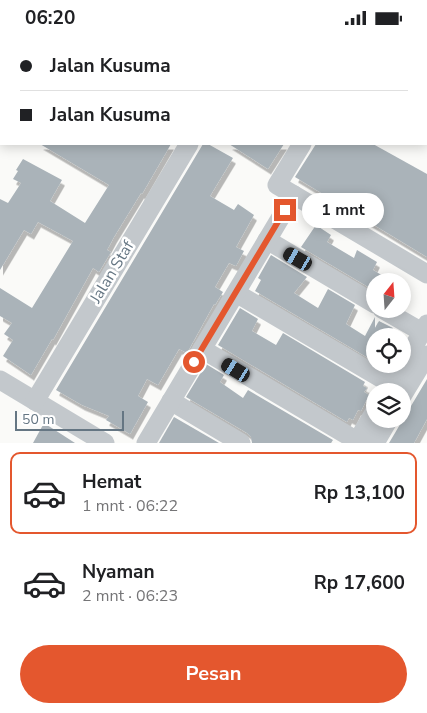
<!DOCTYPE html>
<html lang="id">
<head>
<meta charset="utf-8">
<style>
  :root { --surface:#fff; --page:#f6f6f6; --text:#202124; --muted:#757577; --line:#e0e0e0; --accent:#e4572e }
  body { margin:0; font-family:"Nunito Sans",sans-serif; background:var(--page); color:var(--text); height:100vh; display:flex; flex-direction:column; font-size:19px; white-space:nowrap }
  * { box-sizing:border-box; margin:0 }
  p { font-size:16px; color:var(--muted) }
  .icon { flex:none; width:28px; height:28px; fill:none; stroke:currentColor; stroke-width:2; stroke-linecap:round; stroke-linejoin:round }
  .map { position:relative; height:408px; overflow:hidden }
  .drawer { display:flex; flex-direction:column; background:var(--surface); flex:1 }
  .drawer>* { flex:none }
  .banner { position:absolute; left:0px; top:0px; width:428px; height:110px; box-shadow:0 2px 12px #0003; display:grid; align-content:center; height:110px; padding:0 20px; background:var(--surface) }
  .needle { width:32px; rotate:17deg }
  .buttons { position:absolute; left:366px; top:238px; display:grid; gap:10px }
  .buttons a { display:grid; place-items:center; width:45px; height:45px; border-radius:50%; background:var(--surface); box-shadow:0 2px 12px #0003; font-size:25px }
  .scale { position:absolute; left:15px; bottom:12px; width:109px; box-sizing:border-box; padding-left:5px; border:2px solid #657683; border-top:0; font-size:14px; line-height:18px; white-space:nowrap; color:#657683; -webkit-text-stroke:4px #fff; paint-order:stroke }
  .end { position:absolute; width:22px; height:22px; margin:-11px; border:6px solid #e4572e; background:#fff; box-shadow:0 0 0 2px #fff }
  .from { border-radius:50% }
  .bubble { position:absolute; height:35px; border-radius:18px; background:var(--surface); box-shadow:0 2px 12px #0003; font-size:16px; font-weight:700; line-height:35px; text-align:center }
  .car { position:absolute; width:15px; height:30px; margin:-15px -8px; border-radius:6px; box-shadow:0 0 4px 1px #0007; background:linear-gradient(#222 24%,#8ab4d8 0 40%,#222 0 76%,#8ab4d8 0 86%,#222 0) }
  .banner b { display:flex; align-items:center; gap:18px; height:48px; font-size:19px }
  .banner b+b { border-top:1px solid var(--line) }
  .banner i { width:12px; height:12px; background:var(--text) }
  ul { padding:9px 0 0; list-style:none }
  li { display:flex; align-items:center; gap:15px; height:82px; margin:0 10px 8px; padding:0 10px; border:2px solid transparent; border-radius:10px }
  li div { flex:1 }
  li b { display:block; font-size:19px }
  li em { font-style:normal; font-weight:700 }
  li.active { border-color:var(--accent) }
  li>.icon { width:45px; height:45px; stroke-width:1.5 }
  .primary-button { display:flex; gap:10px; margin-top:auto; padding:10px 20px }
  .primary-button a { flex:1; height:58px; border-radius:30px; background:var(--accent); color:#fff; font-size:20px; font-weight:700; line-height:58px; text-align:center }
  .status { display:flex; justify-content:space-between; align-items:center; height:35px; padding:0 25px; background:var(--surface); direction:ltr }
  .status svg { height:14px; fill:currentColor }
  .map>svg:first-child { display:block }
</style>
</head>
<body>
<div class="status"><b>06:20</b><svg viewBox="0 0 49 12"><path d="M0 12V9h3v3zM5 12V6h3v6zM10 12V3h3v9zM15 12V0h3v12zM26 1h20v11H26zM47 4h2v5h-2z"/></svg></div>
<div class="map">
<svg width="427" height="408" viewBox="0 0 427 408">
  <defs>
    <filter id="shadow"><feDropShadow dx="3" dy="5.5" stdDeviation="0" flood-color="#0004"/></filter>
  </defs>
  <rect width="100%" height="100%" fill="#fafaf8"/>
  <g fill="#aab3b9" filter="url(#shadow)">
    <path d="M40,109H171L142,159L141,158L114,202L107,215L111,217L99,237L93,233L53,305L52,304L31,340L3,321L13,305L4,299L12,288L0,281V253L32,273L73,206L38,187L31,199L24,195L0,235V164L8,168L21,148L13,144L18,136L16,135L23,124L62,145L50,166L85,188L109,150Z"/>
    <path d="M203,109H208L233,123L210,161L234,175L238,169L254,180L236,212L244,216L236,231L229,228L215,252L223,257L215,270L214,269L187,318L179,314L158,350L147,344L138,361L148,367L130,399L106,385L109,381L82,370L56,355Z"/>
    <path d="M229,109H284L268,134Z"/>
    <path d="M316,109H373L427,139V222L295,142Z"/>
    <path d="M316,190L331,200L327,207L354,223L357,215L377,227L373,235L392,246H375V256L301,212Z"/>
    <path d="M271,220L307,242L294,258L318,273L328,254L355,270L346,289L365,301L375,282V293L379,286L393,293L389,301H375V327L255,256L261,245L258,243Z"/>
    <path d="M240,273L258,284L252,296L276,310L283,298L365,347L363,351L367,353L364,357L369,360L361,376L358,375L353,385L349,383L347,387L218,310Z"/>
    <path d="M206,329L224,340L220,347L243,363L248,355L333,405L331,408H252L251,402L247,398L186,362Z"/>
    <path d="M427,344V384L414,408H389Z"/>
    <path d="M174,382L219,408H159Z"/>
    <path d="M44,388L75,408H33Z"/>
  </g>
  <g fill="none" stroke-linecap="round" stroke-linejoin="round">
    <g stroke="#c3c8cc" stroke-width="19">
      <path d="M266,0L268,1"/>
      <path d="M9,1L10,0"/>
      <path d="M48,1L49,0"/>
      <path d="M0,16L1,14"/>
      <path d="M0,79L1,77"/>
      <path d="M426,98H427"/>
      <path d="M294,160L427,239"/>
      <path d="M267,205L375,269"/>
      <path d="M236,258L391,349"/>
      <path d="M382,274L422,297"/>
      <path d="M202,314L357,406"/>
      <path d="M0,345L105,408"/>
      <path d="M387,356L427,289"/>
      <path d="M402,361L427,320"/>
      <path d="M35,366L189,109"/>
      <path d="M171,366L241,408"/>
      <path d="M146,408L294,160L277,150L302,109"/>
      <path d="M356,408L375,376"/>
      <path d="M375,408L389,384"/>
    </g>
  </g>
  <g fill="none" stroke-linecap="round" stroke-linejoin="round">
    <path stroke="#e4572e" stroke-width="6" d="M194,327L285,175"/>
  </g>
  <g text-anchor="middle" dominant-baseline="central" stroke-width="5" stroke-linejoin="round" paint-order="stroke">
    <g font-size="16" fill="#657683" stroke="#fff">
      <text transform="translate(112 237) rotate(-59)">Jalan Staf</text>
    </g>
  </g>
</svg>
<div class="buttons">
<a><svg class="needle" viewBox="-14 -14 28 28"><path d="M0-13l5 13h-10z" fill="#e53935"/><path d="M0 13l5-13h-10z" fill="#757577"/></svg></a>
<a><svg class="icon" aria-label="locate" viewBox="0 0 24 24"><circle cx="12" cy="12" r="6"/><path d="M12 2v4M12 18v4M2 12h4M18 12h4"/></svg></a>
<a><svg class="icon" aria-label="layers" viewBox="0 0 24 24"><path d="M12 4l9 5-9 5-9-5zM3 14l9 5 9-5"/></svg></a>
</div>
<div class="scale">50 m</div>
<i class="end from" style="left:194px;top:327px"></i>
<i class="end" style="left:285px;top:175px"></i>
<div class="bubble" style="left:302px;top:158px;width:82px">1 mnt</div>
<i class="car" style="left:298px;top:224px;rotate:300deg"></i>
<i class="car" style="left:236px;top:335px;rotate:301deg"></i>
<div class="banner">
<b><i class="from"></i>Jalan Kusuma</b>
<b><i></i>Jalan Kusuma</b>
</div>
</div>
<section class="drawer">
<ul>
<li class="active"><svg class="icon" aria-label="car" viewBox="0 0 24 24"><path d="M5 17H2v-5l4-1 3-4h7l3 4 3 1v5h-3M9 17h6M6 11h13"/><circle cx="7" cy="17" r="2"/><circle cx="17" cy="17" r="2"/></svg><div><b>Hemat</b><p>1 mnt · 06:22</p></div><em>Rp 13,100</em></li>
<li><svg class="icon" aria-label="car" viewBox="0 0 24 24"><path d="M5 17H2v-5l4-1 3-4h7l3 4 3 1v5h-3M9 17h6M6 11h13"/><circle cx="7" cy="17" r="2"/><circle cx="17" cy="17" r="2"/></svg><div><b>Nyaman</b><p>2 mnt · 06:23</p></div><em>Rp 17,600</em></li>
</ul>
<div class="primary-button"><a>Pesan</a></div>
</section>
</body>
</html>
